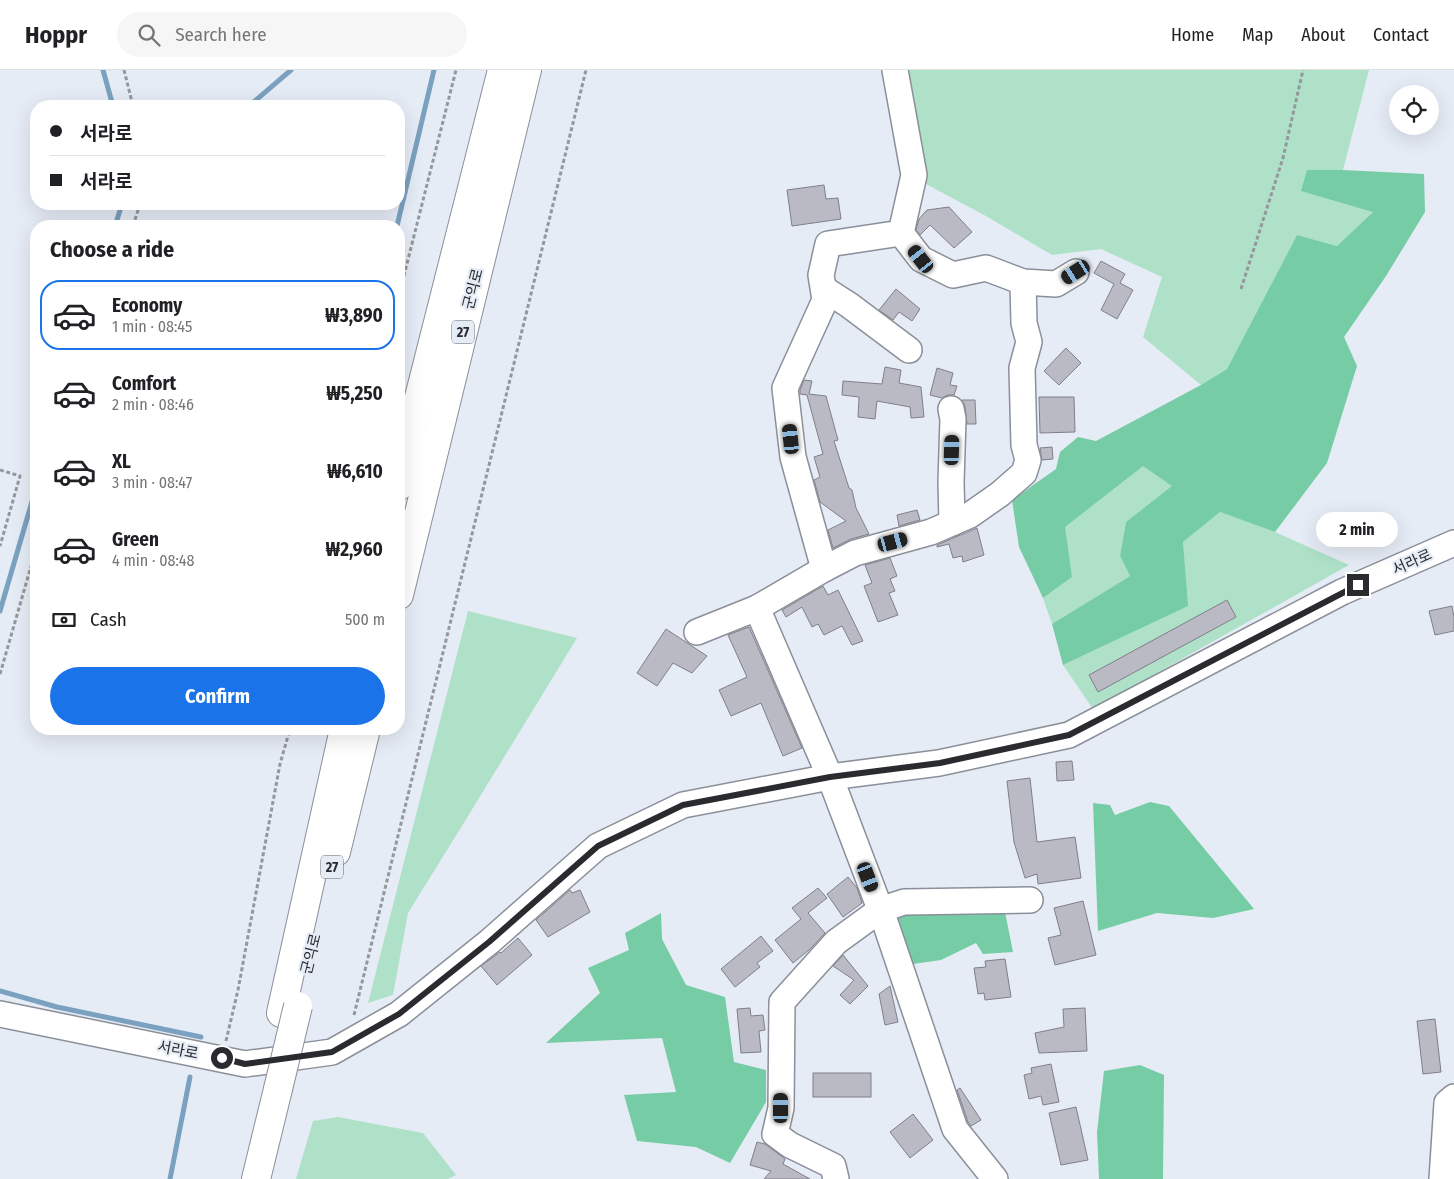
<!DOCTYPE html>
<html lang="en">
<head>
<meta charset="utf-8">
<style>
  :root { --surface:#fff; --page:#f6f6f6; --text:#202124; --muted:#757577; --line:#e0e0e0; --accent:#1a73e8 }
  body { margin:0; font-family:"Fira Sans Condensed","Noto Sans KR",sans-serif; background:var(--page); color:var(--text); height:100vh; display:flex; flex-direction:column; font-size:19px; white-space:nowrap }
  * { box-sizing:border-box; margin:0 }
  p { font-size:16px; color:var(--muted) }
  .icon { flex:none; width:28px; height:28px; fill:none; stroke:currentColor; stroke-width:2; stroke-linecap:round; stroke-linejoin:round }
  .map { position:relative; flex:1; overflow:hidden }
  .panel { position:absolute; left:30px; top:150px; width:375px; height:515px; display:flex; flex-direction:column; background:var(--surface); border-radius:20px; box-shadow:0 5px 20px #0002 }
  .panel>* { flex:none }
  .hud { position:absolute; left:30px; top:30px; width:375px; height:110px; border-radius:20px; box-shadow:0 5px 20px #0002; display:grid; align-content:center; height:110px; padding:0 20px; background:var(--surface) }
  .fabs { position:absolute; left:1389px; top:15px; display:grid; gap:10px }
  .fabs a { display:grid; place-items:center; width:50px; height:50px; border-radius:50%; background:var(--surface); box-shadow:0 5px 20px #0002; font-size:25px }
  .end { position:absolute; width:22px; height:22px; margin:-11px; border:6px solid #292b2f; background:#fff; box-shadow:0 0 0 2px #fff }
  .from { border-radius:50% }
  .bubble { position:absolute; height:35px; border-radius:18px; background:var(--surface); box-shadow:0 5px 20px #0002; font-size:16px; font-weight:700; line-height:35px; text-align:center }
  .car { position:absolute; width:15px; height:30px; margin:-15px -8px; border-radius:6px; box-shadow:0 0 4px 1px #0007; background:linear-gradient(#222 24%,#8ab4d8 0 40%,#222 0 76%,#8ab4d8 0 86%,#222 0) }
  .hud b { display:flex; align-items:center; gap:18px; height:48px; font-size:19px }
  .hud b+b { border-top:1px solid var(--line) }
  .hud i { width:12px; height:12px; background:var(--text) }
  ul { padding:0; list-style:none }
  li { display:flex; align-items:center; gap:15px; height:70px; margin:0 10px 8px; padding:0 10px; border:2px solid transparent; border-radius:20px }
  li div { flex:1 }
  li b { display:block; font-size:19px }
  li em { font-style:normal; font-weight:700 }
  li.on { border-color:var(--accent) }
  li>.icon { width:45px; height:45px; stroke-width:1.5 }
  h2 { padding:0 20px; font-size:22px; line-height:60px }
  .pay { display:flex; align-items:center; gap:12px; height:55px; padding:0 20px; font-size:19px }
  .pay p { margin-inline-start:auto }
  .cta { display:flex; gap:10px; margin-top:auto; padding:10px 20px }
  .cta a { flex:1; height:58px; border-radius:30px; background:var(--accent); color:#fff; font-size:20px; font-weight:700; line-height:58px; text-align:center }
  header { display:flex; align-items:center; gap:30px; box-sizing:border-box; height:70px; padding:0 25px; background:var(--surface); border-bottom:1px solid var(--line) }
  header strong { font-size:24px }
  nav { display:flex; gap:28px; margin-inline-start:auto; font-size:18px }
  .search { width:350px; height:45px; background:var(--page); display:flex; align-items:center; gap:12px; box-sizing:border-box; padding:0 18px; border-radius:28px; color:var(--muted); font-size:19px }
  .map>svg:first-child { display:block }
</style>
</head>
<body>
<header>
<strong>Hoppr</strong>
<div class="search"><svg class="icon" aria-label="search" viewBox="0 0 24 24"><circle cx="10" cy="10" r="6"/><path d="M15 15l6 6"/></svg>Search here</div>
<nav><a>Home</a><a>Map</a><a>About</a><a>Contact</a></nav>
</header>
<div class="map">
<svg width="1454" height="1109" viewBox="0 0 1454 1109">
  <rect width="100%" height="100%" fill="#e6ecf6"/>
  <g fill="#aee1c8">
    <path d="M906,0H1369L1343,100H1307L1302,121L1374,141L1337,176L1297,165L1227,299L1201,315L1143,267L1162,207L1101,179L1052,185L986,146L924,113Z"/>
    <path d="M1143,395L1173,416L1126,452L1120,486L1130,506L1052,554L1043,528L1072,507L1064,457Z"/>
    <path d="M1220,442L1275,462L1349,495L1093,639L1063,595L1187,536L1183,472Z"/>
    <path d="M468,541L577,568L457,764L408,843L393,925L368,933Z"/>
    <path d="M338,1047L423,1063L456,1105L448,1109H296L313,1051Z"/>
  </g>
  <g fill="#75cca5">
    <path d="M1307,100H1343L1424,104L1425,142L1386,206L1344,267L1357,296L1327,393L1275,462L1220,442L1183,472L1188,536L1063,595L1052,554L1130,506L1120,486L1126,452L1172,416L1143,396L1065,457L1072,507L1043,528L1019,477L1012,430L1056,399L1060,382L1078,367L1096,371L1201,315L1227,299L1297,165L1337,176L1373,142L1301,121Z"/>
    <path d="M1150,732L1169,736L1254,839L1213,848L1157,843L1098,861L1093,733L1110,735L1115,745Z"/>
    <path d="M893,832H1003L1013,882L983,884L976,873L941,890L913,894Z"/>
    <path d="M661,843L662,869L686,915L725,927L734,992L766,1000V1032L730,1093L696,1077L637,1071L624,1025L676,1022L662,968L546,973L600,923L588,898L629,880L625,863Z"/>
    <path d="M1140,995L1164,1005L1163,1109H1099L1097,1062L1104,1001Z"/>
  </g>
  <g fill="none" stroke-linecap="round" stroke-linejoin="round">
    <g stroke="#7aa1bf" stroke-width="5">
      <path d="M103,0L113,36"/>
      <path d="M249,36L291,0"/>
      <path d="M115,156L122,134"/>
      <path d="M397,156L434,0"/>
      <path d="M0,541L36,418"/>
      <path d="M0,921L57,937L201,967"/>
      <path d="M170,1109L190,1007"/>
    </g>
  </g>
  <g fill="#babac5" stroke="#807f89">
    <path d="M824,115L826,129L838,128L841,149L792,156L787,120Z"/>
    <path d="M949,137L972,162L954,178L930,155L920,165L916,160L919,149L927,140Z"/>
    <path d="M1101,191L1125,204L1120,213L1133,220L1117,249L1101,240L1114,214L1094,203Z"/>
    <path d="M896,219L920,239L912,251L899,242L893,250L879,240Z"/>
    <path d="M1066,278L1081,293L1059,315L1044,301Z"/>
    <path d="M885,297L901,300L899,313L921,317L924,347L911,348L910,337L877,331L875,349L858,347L859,327L842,325L843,311L882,314Z"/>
    <path d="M937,298L953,303L950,315L957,316L954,325H948L942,328L930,325Z"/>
    <path d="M804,310L812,311L809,324L826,326L838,370L834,371L849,418L852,420L856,438L869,464L851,469L833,478L828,460L846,451L820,432L814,410L820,407L814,387L823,384L807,325L800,324V320Z"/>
    <path d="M1039,327H1074L1075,362L1040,363Z"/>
    <path d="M962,330H975L976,354H967L965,336Z"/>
    <path d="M1052,377L1053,389L1042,390L1040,378Z"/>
    <path d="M917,440L920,450L899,456L897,445Z"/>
    <path d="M977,458L984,485L963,492L962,486L953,488L949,474L937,477V475Z"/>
    <path d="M890,488L897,506L890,509L895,521L889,523L898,545L878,552L864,516L872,513L865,495Z"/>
    <path d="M823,516L828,525L838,520L863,571L852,575L842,556L824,565L818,554L812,557L802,537L786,547L782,540Z"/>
    <path d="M1227,530L1236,547L1098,622L1089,605Z"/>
    <path d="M1452,536L1454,547V561L1435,565L1429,541Z"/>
    <path d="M749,557L802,678L783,686L761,633L731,646L719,620L747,607L728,565Z"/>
    <path d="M666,559L707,586L692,603L673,593L657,616L637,603Z"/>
    <path d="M1072,691L1074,710L1057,711L1056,692Z"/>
    <path d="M1030,708L1037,772L1075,767L1081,808L1038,814L1037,804L1025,808L1014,772L1007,711Z"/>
    <path d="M848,807L857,818L862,833L843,847L827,824Z"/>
    <path d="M818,818L827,828L808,843L825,863L809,880L793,893L775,870L801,849L792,838Z"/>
    <path d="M570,820L572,823L580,820L590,842L548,867L536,850Z"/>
    <path d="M1083,831L1096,885L1055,895L1048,868L1061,865L1054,838Z"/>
    <path d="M761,866L773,881L757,893L760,897L735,917L721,899Z"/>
    <path d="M518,868L532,885L497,915L481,896L500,882L501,883Z"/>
    <path d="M843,885L868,916L850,934L840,925L854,910L833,896Z"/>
    <path d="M1005,889L1011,927L985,930L984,923L978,924L974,898L986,897L985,891Z"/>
    <path d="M890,916L898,952L885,955L879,924Z"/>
    <path d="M750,938L751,946L763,945L765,960L759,961L761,982L741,983L737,939Z"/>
    <path d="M1085,938L1087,981L1039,983L1035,963L1064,957L1063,939Z"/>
    <path d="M1435,949L1441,1002L1423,1004L1417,951Z"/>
    <path d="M1051,994L1059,1032L1043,1035L1041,1026L1029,1029L1024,1005L1032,1003L1031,998Z"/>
    <rect x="813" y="1003" width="58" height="24"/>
    <path d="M960,1018L981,1050L971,1056L968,1052L957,1020Z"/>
    <path d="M1076,1037L1088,1090L1061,1095L1049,1043Z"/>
    <path d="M913,1044L933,1070L910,1088L890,1062Z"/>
    <path d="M757,1072L765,1074L785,1089L783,1094L810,1109H764L771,1101L750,1095Z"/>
  </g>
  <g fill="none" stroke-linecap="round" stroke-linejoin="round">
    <g stroke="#8a8f99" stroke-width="28">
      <g id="minor">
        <path d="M901,163L921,189L953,205L986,198L1023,212L1056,214L1076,202"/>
        <path d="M824,219L849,235L909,280"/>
        <path d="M951,339L953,349L951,412L952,453"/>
        <path d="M824,499L793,387L785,318L825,230L821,205L828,174L901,163L914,105L895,0"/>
        <path d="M757,538L830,707L885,852L955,1059L995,1109"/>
        <path d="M697,562L757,538L824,499L855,483L931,462L970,445L1000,424L1024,403L1028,390L1024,375L1022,298L1029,272L1024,253L1023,212"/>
        <path d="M0,944L245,994L332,982L399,944L489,872L598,776L683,735L830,707L939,693L1069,665L1342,522L1454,473"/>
        <path d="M836,1109L833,1096L790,1075L775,1064L781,1038L782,932L836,872L880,840L904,832L1030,830"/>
        <path d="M1442,1109L1447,1033L1454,1027"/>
      </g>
    </g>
    <g stroke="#8a8f99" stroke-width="30">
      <g id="highway">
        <path d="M399,416L411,359L502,0"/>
        <path d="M399,525L527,0"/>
        <path d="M336,782L366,659"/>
        <path d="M281,943L344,659"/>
        <path d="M256,1109L278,1019"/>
      </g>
    </g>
    <g stroke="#93979e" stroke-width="3" stroke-dasharray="4 2.5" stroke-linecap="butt">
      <path d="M124,0L133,36"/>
      <path d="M133,156L140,134"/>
      <path d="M1241,219L1283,88L1303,0"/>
      <path d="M399,225L456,0"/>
      <path d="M0,400L20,406L0,476"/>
      <path d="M0,604L36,479"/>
      <path d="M354,945L586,0"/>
      <path d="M226,971L238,920L280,694L290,659"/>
    </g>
    <use href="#minor" stroke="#fff" stroke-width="25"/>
    <use href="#highway" stroke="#fff" stroke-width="28"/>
    <g stroke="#8a8f99" stroke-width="30" stroke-linecap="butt">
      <path id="highway-bridge" d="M278,1019L298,936"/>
    </g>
    <use href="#highway-bridge" stroke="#fff" stroke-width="28"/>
  </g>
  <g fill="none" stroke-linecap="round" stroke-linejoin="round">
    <path stroke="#292b2f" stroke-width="6" d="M222,988L245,994L332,982L399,944L489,872L598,776L683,735L830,707L940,693L1069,665L1358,515"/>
  </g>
  <g text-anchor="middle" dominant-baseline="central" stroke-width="4.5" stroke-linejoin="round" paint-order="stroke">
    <g fill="#e6ecf6" stroke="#62656b" stroke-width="1">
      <rect x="452" y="250.5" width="22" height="23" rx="4"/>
      <rect x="321" y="785.5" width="22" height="23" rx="4"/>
    </g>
    <g font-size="14" font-weight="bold" fill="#292b2f">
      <text x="463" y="262">27</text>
      <text x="332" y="797">27</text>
    </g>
    <g font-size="15" fill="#292b2f" stroke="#e6ecf6">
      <text transform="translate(473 219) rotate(-76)">군익로</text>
      <text transform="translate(1412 492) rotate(-24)">서라로</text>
      <text transform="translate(311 884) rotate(-76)">군익로</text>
      <text transform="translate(178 980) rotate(11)">서라로</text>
    </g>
  </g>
</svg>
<div class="fabs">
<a><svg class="icon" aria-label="locate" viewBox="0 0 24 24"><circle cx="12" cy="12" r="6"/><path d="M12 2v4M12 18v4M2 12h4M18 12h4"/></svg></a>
</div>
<i class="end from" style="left:222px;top:988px"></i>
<i class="end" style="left:1358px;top:515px"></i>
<div class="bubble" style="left:1316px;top:442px;width:82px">2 min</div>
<i class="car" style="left:921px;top:189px;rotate:322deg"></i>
<i class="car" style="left:1076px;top:202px;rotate:238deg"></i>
<i class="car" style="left:791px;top:369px;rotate:354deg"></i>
<i class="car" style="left:952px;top:380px;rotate:2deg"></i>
<i class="car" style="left:893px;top:472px;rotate:75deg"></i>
<i class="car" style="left:868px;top:807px;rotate:159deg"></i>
<i class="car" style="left:781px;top:1038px;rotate:0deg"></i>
<div class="hud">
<b><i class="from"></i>서라로</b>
<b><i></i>서라로</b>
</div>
<section class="panel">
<h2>Choose a ride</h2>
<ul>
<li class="on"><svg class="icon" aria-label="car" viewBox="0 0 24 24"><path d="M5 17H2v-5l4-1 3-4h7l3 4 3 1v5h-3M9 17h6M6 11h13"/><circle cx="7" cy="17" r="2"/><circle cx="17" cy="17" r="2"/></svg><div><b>Economy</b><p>1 min · 08:45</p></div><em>₩3,890</em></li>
<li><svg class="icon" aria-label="car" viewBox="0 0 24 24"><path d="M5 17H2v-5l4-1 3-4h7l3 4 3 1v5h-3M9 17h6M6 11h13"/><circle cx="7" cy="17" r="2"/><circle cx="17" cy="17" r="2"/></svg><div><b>Comfort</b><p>2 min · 08:46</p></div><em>₩5,250</em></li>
<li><svg class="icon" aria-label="car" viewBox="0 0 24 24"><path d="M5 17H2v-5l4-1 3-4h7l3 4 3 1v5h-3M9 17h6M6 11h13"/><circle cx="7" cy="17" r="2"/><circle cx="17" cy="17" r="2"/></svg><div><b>XL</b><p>3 min · 08:47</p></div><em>₩6,610</em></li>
<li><svg class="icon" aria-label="car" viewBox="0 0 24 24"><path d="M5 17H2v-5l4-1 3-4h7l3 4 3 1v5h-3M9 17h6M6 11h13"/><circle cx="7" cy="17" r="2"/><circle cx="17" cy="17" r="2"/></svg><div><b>Green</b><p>4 min · 08:48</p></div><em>₩2,960</em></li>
</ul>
<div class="pay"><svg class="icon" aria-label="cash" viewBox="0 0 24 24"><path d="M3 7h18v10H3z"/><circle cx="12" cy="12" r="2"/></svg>Cash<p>500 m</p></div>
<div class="cta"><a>Confirm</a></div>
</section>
</div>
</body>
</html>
